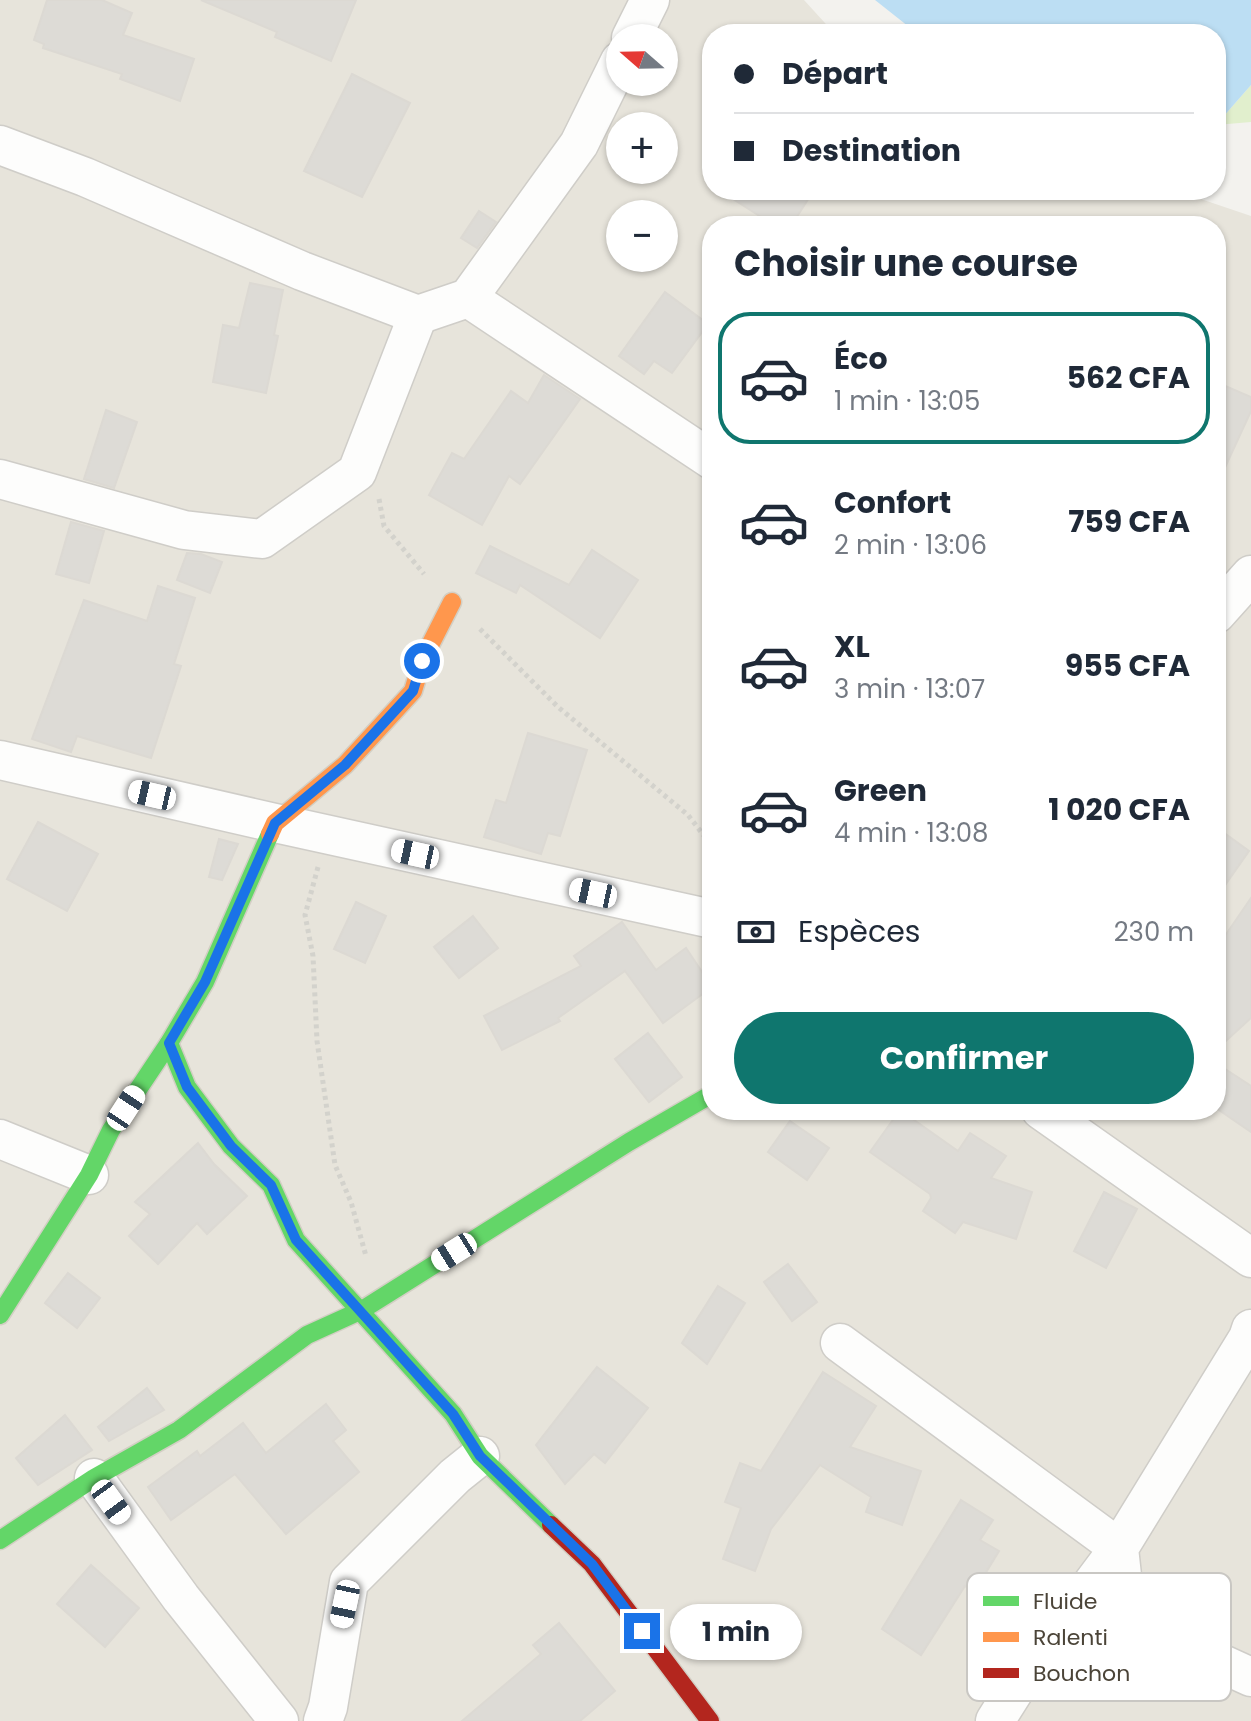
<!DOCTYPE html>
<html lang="fr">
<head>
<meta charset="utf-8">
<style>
  :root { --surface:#fff; --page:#f2f2f3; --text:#1f2937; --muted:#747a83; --line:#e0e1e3; --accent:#0f766e }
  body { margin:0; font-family:Poppins,sans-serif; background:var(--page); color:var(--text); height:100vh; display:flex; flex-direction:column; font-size:30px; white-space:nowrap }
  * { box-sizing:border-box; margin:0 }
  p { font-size:26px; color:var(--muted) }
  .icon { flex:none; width:44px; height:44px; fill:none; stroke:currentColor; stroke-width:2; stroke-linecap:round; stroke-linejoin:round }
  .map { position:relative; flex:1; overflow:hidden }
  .drawer { position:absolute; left:702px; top:216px; width:524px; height:904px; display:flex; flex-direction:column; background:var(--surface); border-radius:32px; box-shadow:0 2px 6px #0004 }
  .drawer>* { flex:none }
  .banner { position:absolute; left:702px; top:24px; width:524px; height:176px; border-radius:32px; box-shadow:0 2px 6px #0004; display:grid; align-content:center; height:176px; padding:0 32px; background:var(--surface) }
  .needle { width:52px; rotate:290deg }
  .tools { position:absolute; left:606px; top:24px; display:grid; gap:16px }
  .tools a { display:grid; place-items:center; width:72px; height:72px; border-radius:50%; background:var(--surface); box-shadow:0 2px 6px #0004; font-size:40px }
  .end { position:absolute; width:36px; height:36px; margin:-18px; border:10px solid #1a73e8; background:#fff; box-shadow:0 0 0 4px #fff }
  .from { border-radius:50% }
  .bubble { position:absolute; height:56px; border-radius:28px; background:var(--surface); box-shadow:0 2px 6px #0004; font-size:26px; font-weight:700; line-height:56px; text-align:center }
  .car { position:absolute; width:24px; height:48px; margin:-24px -12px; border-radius:10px; box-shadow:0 0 6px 2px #0007; background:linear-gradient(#fff 24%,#345 0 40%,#fff 0 76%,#345 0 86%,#fff 0) }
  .banner b { display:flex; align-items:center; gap:28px; height:76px; font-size:30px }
  .banner b+b { border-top:2px solid var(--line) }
  .banner i { width:20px; height:20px; background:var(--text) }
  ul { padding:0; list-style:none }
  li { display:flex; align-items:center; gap:24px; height:132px; margin:0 16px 12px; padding:0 16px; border:4px solid transparent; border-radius:32px }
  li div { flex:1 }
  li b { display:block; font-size:30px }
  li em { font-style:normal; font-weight:700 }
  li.current { border-color:var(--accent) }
  li>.icon { width:72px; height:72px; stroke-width:1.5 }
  h2 { padding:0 32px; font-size:36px; line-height:96px }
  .pay { display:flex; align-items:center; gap:20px; height:88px; padding:0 32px; font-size:30px }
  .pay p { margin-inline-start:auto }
  .button { display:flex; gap:16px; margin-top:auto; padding:16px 32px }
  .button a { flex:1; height:92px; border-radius:48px; background:var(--accent); color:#fff; font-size:32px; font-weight:700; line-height:92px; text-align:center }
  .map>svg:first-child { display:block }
</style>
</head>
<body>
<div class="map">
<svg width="1251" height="1721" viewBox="0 0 1251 1721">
  <rect width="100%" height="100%" fill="#f3f2ee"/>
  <path fill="#e7e4db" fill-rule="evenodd" d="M0,0H804L835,34H712V190H1165L1186,194L1251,216V1721H0ZM620,38H664V82H620ZM620,126H664V170H620ZM620,214H664V258H620ZM712,226H1216V1110H712Z"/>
  <path fill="#e1efcd" d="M1251,85V122L1216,125Z"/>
  <path fill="#bcdef3" d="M875,0H1251V85L1216,125V34H918Z"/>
  <g fill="#dddbd6" stroke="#dcd9d3" stroke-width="2">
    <path d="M47,0H102L132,13L123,35L194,59L180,101L120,79L122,74L43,48L44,44L34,40Z"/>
    <path d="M201,0H356L331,61L275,37L277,32Z"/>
    <path d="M352,74L410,103L362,197L304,171Z"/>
    <path d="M719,190H814L791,226H775Z"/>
    <path d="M479,211L496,222L477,248L461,238Z"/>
    <path d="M250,283L283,290L274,335L278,336L266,393L213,382L223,325L239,328Z"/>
    <path d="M665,292L708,324L672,373L654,361L644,374L619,356Z"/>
    <path d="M544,375L580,399L520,484L509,476L482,525L429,495L452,453L464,459L511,391L528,403Z"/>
    <path d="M1216,382L1251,397V411L1216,487Z"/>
    <path d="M106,410L137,422L114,488L84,479Z"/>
    <path d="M71,522L104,531L89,583L56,574Z"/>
    <path d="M490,546L569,585L592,550L638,580L600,638L520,585L516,593L476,573Z"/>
    <path d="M187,553L201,554L222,562L210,593L177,580Z"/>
    <path d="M158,586L195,598L174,664L181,666L151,758L77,736L71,752L32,739L84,600L147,621Z"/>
    <path d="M528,733L587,750L560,836L548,833L541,854L484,837L496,800L506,803Z"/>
    <path d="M38,822L98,854L67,911L7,879Z"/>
    <path d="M1216,827L1249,851L1216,898Z"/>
    <path d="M219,839L238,844L222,880L209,877Z"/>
    <path d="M1251,898V1018L1216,1050V949Z"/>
    <path d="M356,902L386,916L365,963L334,949Z"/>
    <path d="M473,916L498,948L459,978L434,947Z"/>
    <path d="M622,922L656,970L686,948L712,987L663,1023L625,971L558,1018L560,1021L502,1050L484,1016L581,966L574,956Z"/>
    <path d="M648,1033L682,1077L649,1102L615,1059Z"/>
    <path d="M1216,1063L1251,1086V1132L1216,1108Z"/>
    <path d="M900,1110L958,1151L970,1133L1006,1156L991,1178L1032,1192L1016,1239L963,1222L955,1233L923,1211L931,1198L930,1194L870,1152Z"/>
    <path d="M790,1121L829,1148L807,1180L768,1152Z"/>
    <path d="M198,1143L214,1164L247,1196L207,1234L197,1223L158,1264L129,1236L150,1214L135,1202Z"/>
    <path d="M1104,1192L1137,1209L1106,1268L1074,1251Z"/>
    <path d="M788,1264L817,1302L792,1321L764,1282Z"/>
    <path d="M68,1273L100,1298L77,1328L45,1303Z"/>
    <path d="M718,1286L745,1303L707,1364L682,1343Z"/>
    <path d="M597,1367L648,1408L605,1463L594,1454L565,1484L536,1445Z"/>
    <path d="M823,1372L876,1406L850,1447L921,1471L902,1525L866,1512L871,1497L820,1465L771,1529L755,1571L723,1559L741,1508L725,1502L740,1463L761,1471Z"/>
    <path d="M147,1388L164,1410L109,1441L98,1427Z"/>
    <path d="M326,1404L346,1430L333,1441L359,1472L286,1534L235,1474L171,1520L148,1487L197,1451L200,1456L243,1423L266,1453Z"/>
    <path d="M65,1415L92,1450L38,1485L16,1458Z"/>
    <path d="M961,1500L993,1520L980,1540L999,1551L974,1592L965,1586L921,1655L882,1629Z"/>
    <path d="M91,1565L139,1608L105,1647L57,1604Z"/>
    <path d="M559,1623L615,1691L580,1721H462L541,1654L533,1645Z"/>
  </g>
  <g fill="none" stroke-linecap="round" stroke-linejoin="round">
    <g stroke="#cfcdc8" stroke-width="41">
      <g id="street">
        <path d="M631,38L650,0"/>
        <path d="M0,145L85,177L302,271L418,315L468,298L579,144L620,61"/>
        <path d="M468,298L712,460"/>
        <path d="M0,479L184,530L262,539L357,472L418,315"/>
        <path d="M1216,614L1251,575"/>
        <path d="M0,760L275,823L712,919"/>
        <path d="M1041,1110L1251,1258"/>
        <path d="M0,1139L89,1175"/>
        <path d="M1251,1329L1248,1338L1119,1548L1125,1603L1152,1632L1251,1677"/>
        <path d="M840,1343L1119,1548L1024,1675L995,1721"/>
        <path d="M94,1478L181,1598L279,1721"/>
        <path d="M323,1721L328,1707L349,1582L455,1476L480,1456"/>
      </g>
    </g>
    <g stroke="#d3cfc4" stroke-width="21">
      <g id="fast">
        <path d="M169,1043L187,1087L231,1146L271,1185L296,1240L453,1414L480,1456L551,1525"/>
        <path d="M0,1315L89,1175L111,1130L169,1043L205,982L270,834"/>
        <path d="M0,1540L94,1478L179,1430L307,1335L362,1310L629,1142L712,1094"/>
      </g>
    </g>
    <g stroke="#d3cfc4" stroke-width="21">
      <path id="slow" d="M270,834L275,823L345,765L413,691L422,661L452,602"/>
    </g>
    <g stroke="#d3cfc4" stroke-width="21">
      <path id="jam" d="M551,1525L592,1564L710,1721"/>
    </g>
    <g stroke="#d3d2cc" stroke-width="5" stroke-dasharray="4 4" stroke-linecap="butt">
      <path d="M379,499L384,526L424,574"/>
      <path d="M480,629L558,707L688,815L712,846"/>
      <path d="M318,867L305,915L313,956L317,1041L335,1165L351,1202L366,1256"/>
    </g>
    <use href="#street" stroke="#fdfdfc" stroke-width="38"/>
    <use href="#fast" stroke="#63d668" stroke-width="18"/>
    <use href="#slow" stroke="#ff974d" stroke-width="18"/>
    <use href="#jam" stroke="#b3261e" stroke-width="18"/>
  </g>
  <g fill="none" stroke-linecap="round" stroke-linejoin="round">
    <path stroke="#1a73e8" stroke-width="10" d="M422,661L413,691L345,765L275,823L205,982L169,1043L187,1087L231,1146L271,1185L296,1240L453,1414L480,1456L592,1564L642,1631"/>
  </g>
  <rect x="967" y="1573" width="264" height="128" rx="12" fill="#fff" stroke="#c9c7c3" stroke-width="2"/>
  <rect x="983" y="1596" width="36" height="10" fill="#63d668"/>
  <rect x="983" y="1632" width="36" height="10" fill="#ff974d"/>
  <rect x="983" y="1668" width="36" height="10" fill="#b3261e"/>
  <g font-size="22" fill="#4b4438">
    <text x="1033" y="1609">Fluide</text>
    <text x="1033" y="1645">Ralenti</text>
    <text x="1033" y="1681">Bouchon</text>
  </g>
</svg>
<div class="tools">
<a><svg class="needle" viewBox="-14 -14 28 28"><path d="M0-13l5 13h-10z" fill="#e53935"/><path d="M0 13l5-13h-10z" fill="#747a83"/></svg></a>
<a>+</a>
<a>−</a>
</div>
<i class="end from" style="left:422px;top:661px"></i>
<i class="end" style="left:642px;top:1631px"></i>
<div class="bubble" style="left:670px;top:1604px;width:132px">1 min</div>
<i class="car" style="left:152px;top:795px;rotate:283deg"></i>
<i class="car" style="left:415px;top:854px;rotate:282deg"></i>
<i class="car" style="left:593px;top:893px;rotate:282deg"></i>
<i class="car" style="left:126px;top:1108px;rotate:33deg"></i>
<i class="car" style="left:454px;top:1252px;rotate:238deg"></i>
<i class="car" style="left:111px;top:1502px;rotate:144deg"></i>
<i class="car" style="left:345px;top:1604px;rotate:192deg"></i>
<div class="banner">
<b><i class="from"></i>Départ</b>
<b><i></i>Destination</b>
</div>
<section class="drawer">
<h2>Choisir une course</h2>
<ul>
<li class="current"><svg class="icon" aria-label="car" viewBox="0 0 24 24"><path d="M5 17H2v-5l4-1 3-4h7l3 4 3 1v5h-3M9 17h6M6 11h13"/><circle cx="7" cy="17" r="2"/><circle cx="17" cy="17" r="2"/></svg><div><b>Éco</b><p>1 min · 13:05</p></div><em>562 CFA</em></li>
<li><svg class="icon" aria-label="car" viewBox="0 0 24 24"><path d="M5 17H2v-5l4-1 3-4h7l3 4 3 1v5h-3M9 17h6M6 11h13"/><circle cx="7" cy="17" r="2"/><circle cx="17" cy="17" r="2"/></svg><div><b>Confort</b><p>2 min · 13:06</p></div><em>759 CFA</em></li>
<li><svg class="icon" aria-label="car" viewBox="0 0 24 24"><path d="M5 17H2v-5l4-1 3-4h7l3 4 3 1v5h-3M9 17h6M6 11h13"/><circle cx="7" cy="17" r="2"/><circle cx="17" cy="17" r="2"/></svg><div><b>XL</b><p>3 min · 13:07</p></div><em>955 CFA</em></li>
<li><svg class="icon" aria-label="car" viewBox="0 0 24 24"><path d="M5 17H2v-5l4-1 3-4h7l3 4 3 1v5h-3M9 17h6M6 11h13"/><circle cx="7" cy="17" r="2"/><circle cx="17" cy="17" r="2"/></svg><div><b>Green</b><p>4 min · 13:08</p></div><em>1 020 CFA</em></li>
</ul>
<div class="pay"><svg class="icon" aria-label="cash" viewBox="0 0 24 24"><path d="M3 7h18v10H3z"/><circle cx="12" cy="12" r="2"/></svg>Espèces<p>230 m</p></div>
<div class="button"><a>Confirmer</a></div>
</section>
</div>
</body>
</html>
